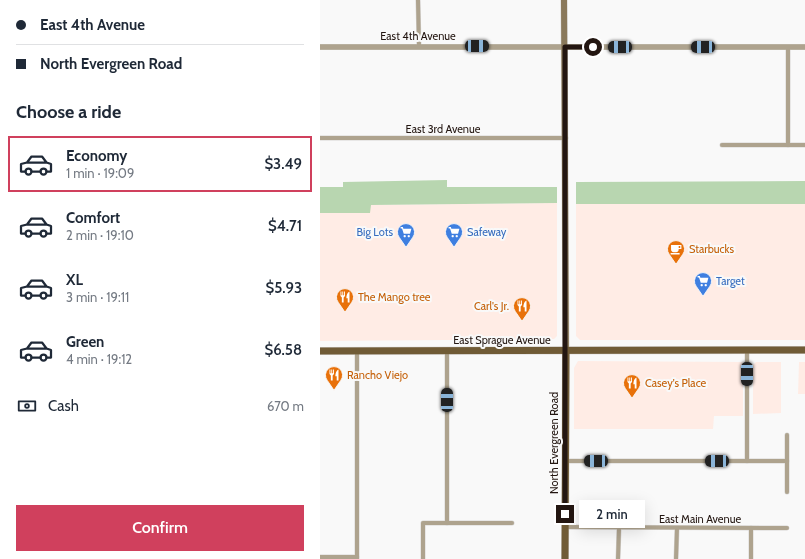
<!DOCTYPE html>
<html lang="en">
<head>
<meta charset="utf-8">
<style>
  :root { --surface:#fff; --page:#f2f2f3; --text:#1f2937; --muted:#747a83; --line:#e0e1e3; --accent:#d0405d }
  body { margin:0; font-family:Cabin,sans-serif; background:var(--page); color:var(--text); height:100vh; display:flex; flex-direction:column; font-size:15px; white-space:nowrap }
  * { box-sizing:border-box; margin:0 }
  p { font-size:13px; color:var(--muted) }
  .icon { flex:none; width:22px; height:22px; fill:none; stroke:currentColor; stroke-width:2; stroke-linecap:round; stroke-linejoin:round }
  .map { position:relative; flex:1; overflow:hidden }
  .details { display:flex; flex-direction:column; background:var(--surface); width:320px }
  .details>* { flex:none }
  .hud { display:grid; align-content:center; height:88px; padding:0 16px; background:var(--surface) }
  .end { position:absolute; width:18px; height:18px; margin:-9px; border:5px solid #231611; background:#fff; box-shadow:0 0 0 2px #fff }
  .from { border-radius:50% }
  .bubble { position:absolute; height:28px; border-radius:0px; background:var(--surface); box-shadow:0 4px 16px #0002; font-size:13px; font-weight:600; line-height:28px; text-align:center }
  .car { position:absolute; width:12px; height:24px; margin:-12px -6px; border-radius:5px; box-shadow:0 0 3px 1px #0007; background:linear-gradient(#222 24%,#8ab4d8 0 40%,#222 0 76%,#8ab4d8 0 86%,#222 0) }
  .hud b { display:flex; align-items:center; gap:14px; height:38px; font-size:15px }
  .hud b+b { border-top:1px solid var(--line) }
  .hud i { width:10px; height:10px; background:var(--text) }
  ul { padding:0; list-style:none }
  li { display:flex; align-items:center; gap:12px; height:56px; margin:0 8px 6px; padding:0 8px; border:2px solid transparent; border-radius:0px }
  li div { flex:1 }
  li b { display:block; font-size:15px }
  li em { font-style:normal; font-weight:600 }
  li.current { border-color:var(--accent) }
  li>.icon { width:36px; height:36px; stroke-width:1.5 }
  h2 { padding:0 16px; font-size:18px; line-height:48px }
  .pay { display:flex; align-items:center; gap:10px; height:44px; padding:0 16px; font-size:15px }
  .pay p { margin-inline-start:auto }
  .primary-button { display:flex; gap:8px; margin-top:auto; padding:8px 16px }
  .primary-button a { flex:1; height:46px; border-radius:0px; background:var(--accent); color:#fff; font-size:16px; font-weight:600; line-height:46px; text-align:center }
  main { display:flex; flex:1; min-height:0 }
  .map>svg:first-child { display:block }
</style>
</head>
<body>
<main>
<section class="details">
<div class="hud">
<b><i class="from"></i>East 4th Avenue</b>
<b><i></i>North Evergreen Road</b>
</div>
<h2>Choose a ride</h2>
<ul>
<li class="current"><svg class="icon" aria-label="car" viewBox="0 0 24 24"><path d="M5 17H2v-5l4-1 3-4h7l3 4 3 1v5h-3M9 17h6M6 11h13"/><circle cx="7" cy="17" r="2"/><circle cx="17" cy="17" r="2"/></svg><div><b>Economy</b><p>1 min · 19:09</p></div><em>$3.49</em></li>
<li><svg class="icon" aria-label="car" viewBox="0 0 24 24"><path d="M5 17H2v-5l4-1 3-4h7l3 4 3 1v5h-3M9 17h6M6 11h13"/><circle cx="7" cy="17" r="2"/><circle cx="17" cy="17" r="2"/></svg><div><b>Comfort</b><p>2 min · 19:10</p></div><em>$4.71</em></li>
<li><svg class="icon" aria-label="car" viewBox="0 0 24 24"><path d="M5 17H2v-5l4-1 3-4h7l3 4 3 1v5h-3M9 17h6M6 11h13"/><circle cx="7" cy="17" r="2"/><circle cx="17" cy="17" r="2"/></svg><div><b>XL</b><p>3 min · 19:11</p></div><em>$5.93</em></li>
<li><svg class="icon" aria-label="car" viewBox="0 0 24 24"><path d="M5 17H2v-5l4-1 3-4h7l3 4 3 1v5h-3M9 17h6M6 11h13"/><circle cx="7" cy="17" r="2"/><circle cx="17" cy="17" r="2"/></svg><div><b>Green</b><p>4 min · 19:12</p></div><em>$6.58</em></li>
</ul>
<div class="pay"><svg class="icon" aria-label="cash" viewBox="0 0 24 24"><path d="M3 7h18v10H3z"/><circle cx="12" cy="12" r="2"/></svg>Cash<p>670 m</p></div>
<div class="primary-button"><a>Confirm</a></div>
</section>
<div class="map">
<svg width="485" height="559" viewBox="0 0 485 559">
  <rect width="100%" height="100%" fill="#f9f9f9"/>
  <g fill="#ffece5">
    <path d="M237,203V336L234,339L0,341V213H50V205Z"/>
    <path d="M256,204H485V340H260L256,336Z"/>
    <path d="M258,361L422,362L423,364V416H394L393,429H254V368Z"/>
    <path d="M436,362H461V413L433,414V365Z"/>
    <path d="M479,362H485V394H478Z"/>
  </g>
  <g fill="#b8d6b0">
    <path d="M127,180V187H237V203L51,205L50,213H0V187H23V182Z"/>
    <path d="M485,181V204H256V182Z"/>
  </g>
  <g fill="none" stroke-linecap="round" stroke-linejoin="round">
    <g stroke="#d7d5d4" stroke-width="5">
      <g id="minor">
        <path d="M98,0L99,46"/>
        <path d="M468,47V145"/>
        <path d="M0,138H246"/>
        <path d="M402,145H485"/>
        <path d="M427,350V461"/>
        <path d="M246,461H467"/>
        <path d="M467,492V435"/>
        <path d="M127,523V351"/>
        <path d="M245,527L467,528"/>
        <path d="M0,557H37"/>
        <path d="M37,559V351"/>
        <path d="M103,559V523H192"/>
        <path d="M298,559L299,528"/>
        <path d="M356,559L357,528"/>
        <path d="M431,559V528"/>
      </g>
    </g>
    <g stroke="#d7d5d4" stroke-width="6">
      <path id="tertiary" d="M0,47H485"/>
    </g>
    <g stroke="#d7d5d4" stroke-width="7">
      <path id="secondary" d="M244,0L246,350"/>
    </g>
    <g stroke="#d7d5d4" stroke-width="8">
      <g id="primary">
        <path d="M0,351L485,350"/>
        <path d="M245,559L246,350"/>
      </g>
    </g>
    <use href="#minor" stroke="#aea38e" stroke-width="4"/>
    <use href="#tertiary" stroke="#aea38e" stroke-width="5.5"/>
    <use href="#secondary" stroke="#8a795b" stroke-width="6"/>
    <use href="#primary" stroke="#705b36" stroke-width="7"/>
  </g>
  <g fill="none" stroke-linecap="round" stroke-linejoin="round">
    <path stroke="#231611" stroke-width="5" d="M245,514V47H273"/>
  </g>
  <defs>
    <g id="supermarket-pin" transform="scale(0.9)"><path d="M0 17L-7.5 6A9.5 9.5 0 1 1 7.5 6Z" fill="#3f7fe0" stroke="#f9f9f9"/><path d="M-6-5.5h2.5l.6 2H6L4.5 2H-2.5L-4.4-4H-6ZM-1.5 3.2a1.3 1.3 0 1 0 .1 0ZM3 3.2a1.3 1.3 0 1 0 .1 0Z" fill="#fff"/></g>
    <g id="cafe-pin" transform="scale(0.9)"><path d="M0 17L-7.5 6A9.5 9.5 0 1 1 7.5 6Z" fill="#e8710a" stroke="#f9f9f9"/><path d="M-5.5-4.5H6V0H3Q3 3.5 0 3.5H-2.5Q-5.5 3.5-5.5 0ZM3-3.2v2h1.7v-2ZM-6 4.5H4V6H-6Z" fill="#fff"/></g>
    <g id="restaurant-pin" transform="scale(0.9)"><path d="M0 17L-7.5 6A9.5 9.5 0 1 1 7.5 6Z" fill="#e8710a" stroke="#f9f9f9"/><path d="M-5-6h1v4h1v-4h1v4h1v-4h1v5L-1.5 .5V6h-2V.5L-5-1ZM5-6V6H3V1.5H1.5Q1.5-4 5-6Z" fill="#fff"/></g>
  </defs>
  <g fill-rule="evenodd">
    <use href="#supermarket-pin" x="86" y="232"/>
    <use href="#supermarket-pin" x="134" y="232"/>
    <use href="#cafe-pin" x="356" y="249"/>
    <use href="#supermarket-pin" x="383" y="281"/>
    <use href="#restaurant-pin" x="25" y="297"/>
    <use href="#restaurant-pin" x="202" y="306"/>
    <use href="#restaurant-pin" x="14" y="375"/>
    <use href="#restaurant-pin" x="312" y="383"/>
  </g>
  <g text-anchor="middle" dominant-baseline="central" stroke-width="4" stroke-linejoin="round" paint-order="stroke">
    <g font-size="11" fill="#231611" stroke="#f9f9f9">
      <text x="98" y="36">East 4th Avenue</text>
      <text x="123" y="129">East 3rd Avenue</text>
      <text x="182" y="340">East Sprague Avenue</text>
      <text transform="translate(234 443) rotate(-90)">North Evergreen Road</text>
      <text x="380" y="519">East Main Avenue</text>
    </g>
    <g font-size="11" fill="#366cbe" stroke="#f9f9f9" text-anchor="start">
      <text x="73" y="232" text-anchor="end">Big Lots</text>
      <text x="147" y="232">Safeway</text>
      <text x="396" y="281">Target</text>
    </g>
    <g font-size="11" fill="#c56008" stroke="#f9f9f9" text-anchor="start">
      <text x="369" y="249">Starbucks</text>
      <text x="38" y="297">The Mango tree</text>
      <text x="189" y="306" text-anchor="end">Carl's Jr.</text>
      <text x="27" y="375">Rancho Viejo</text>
      <text x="325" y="383">Casey's Place</text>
    </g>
  </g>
</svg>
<i class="end from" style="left:273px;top:47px"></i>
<i class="end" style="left:245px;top:514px"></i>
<div class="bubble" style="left:259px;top:500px;width:66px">2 min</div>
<i class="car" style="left:157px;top:46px;rotate:90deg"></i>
<i class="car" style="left:300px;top:47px;rotate:270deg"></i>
<i class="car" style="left:383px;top:47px;rotate:270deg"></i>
<i class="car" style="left:427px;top:374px;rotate:180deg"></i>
<i class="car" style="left:127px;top:400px;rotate:0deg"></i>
<i class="car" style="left:276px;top:461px;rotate:270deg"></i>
<i class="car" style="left:397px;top:461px;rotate:270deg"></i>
</div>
</main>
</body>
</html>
